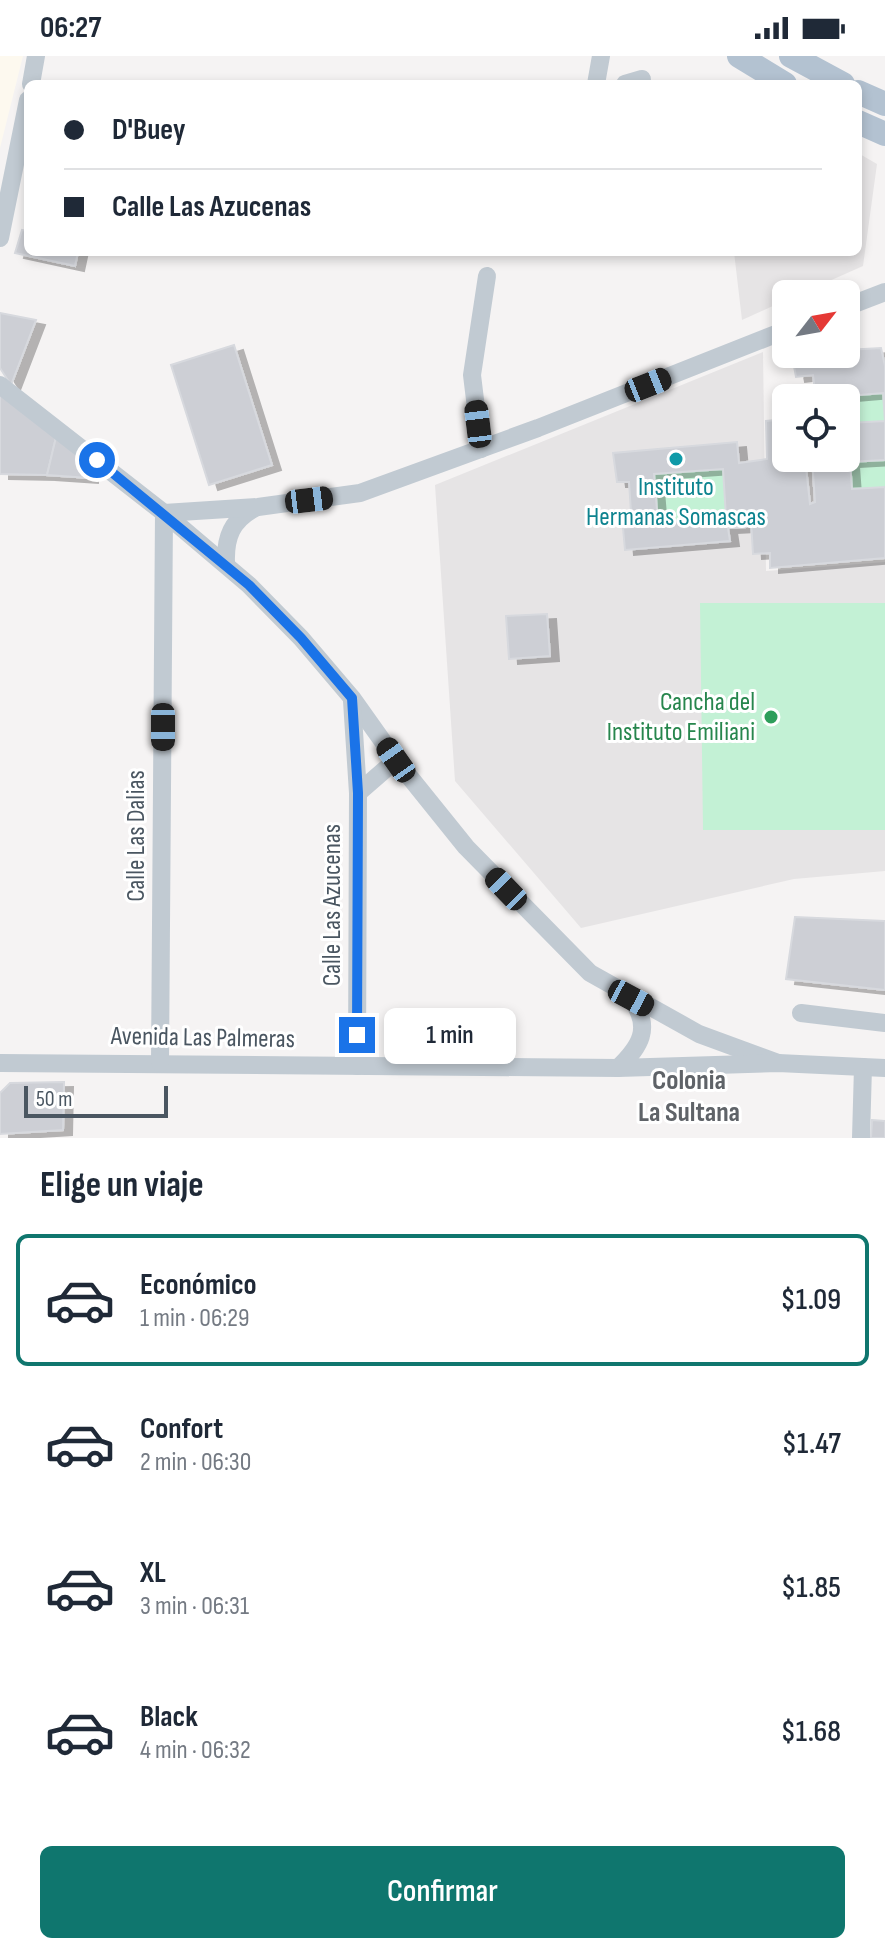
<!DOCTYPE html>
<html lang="es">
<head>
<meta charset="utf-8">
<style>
  :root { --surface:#fff; --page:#f2f2f3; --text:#1f2937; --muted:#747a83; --line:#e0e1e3; --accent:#0f766e }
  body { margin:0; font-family:"Sofia Sans Condensed",sans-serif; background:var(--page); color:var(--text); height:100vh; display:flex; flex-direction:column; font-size:30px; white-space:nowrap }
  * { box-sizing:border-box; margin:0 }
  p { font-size:26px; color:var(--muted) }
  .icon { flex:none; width:44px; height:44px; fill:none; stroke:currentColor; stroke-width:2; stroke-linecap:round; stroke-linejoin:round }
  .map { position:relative; height:1082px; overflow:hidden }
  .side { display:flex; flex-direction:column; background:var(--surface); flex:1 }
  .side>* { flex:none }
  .guide { position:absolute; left:24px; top:24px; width:838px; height:176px; border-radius:12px; box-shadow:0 4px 12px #0003; display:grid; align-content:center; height:176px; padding:0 40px; background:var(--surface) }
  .needle { width:52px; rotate:59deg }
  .fabs { position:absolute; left:772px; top:224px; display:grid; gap:16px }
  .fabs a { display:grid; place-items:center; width:88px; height:88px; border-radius:12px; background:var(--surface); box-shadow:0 4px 12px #0003; font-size:40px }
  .scale { position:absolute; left:24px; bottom:20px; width:144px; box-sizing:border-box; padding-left:8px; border:4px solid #4a5661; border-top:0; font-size:22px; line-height:28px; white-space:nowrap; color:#4a5661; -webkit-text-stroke:6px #fff; paint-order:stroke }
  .end { position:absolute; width:36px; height:36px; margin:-18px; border:10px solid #1a73e8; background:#fff; box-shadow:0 0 0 4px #fff }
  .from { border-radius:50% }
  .bubble { position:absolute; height:56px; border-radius:12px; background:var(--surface); box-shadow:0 4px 12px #0003; font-size:26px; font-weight:600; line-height:56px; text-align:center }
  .car { position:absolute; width:24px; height:48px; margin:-24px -12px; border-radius:10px; box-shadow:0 0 6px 2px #0007; background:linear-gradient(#222 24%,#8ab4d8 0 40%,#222 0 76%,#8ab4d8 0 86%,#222 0) }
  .guide b { display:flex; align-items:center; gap:28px; height:76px; font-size:30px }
  .guide b+b { border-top:2px solid var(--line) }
  .guide i { width:20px; height:20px; background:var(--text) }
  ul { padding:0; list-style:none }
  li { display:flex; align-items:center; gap:24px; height:132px; margin:0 16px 12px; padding:0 24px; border:4px solid transparent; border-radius:12px }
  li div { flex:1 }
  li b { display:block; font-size:30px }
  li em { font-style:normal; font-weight:600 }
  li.current { border-color:var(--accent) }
  li>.icon { width:72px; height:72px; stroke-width:1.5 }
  h2 { padding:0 40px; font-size:36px; line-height:96px }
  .primary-button { display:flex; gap:16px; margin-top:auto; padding:16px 40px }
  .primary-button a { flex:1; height:92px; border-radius:12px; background:var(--accent); color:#fff; font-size:32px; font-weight:600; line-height:92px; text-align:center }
  .status { display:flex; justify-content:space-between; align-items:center; height:56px; padding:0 40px; background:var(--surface); direction:ltr }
  .status svg { height:22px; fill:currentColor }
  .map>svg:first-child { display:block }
</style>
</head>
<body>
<div class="status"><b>06:27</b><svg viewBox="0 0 49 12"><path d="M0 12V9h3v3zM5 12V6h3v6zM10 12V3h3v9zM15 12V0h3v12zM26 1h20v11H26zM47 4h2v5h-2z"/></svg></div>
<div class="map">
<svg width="885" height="1082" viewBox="0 0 885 1082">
  <defs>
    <filter id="shadow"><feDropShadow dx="9" dy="5" stdDeviation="0" flood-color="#0004"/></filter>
  </defs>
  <rect width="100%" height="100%" fill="#f5f3f3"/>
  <path fill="#fdf9ef" d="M0,0H23L0,92Z"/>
  <g fill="#e6e4e5">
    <path d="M858,97L877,108L863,210L800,238H786V244L742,264L734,196H858Z"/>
    <path d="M763,296L766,515L885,506V815L794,823L581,872L455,725L435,429Z"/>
  </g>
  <g fill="#c3f1d5">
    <path d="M883,337L885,365L849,367L848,340Z"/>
    <path d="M885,404V431L852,433L850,406Z"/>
    <path d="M723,413L726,461L658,466L654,418Z"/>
    <path d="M700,547H885V774H703Z"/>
  </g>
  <g fill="#cdcfd5" stroke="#d7d9de" stroke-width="2" fill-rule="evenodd" filter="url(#shadow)">
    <path d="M22,174L28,175V196H78L75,210L15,197Z"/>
    <path d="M0,257L36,264L11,329L0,312Z"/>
    <path d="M234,289L272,409L209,429L171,309Z"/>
    <path d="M881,292L885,310V404L850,406L852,433L885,431V502L770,512V497L753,498L751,465H746V471L728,472L730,485L625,494L623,472L632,471L629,426H617L613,397L737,386L739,407L767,403L766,365L786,363V402H805L810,448L815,446L812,402H846V342H821L820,336H815L813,319L796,321L792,300L846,298V294ZM883,337L885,365L849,367L848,340ZM723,413L726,461L658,466L654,418Z"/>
    <path d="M0,337L57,377L47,419L0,418Z"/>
    <path d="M57,377L91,401L89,422L47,419Z"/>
    <path d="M547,558L550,600L509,603L506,560Z"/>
    <path d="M795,861L885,865V934L786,923Z"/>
    <path d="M64,1026L63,1074L0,1078V1037L10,1027Z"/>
    <path d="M872,1064L885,1065V1082H871Z"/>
  </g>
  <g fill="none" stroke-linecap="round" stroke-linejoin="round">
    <g stroke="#c1cad2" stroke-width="18">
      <path d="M31,28L36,0"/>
      <path d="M596,28L601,0"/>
      <path d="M625,28L642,23"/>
      <path d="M0,182L28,44"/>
      <path d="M846,251L885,236"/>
      <path d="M0,329L164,457L249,529L301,582L352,642L396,704L466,791L590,917L699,978L778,1007"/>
      <path d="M481,393L472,319L487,220"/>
      <path d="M226,507C225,481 232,464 255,452"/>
      <path d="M352,645L358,737L357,1010"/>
      <path d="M358,737L396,704"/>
      <path d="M801,957L885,967"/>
      <path d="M0,1007L618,1012L778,1007L885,1012"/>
      <path d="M160,1007L164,457L258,451L360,437L538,372L786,274"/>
      <path d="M618,1012C640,991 652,972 632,944"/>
      <path d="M861,1082L863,1011"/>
    </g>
    <g stroke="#b3c2d1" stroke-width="24">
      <path d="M739,0L785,28"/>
      <path d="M791,0L843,28"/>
      <path d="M858,36L885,48"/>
      <path d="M858,66L885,78"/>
    </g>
  </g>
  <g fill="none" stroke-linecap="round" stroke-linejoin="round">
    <path stroke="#1a73e8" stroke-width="10" d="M97,404L249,529L301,582L352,642L358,737L357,979"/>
  </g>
  <circle fill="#0f9aa8" stroke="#fff" stroke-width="3" cx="676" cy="403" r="8"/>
  <circle fill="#2e9e5b" stroke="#fff" stroke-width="3" cx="771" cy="661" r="8"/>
  <g text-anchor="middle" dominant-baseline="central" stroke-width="6" stroke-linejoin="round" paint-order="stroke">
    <g font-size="26" fill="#0d838f" stroke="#fff">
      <text x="676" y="431">Instituto<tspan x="676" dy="30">Hermanas Somascas</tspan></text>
    </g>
    <g font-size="26" fill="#27864d" stroke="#fff" text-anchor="end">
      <text x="755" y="646">Cancha del<tspan x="755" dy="30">Instituto Emiliani</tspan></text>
    </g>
    <g font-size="26" fill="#4a5661" stroke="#fff">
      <text transform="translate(136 780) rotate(-90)">Calle Las Dalias</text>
      <text transform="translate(332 849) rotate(-90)">Calle Las Azucenas</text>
      <text transform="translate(203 982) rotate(1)">Avenida Las Palmeras</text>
    </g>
    <g font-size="28" font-weight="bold" fill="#5f6368" stroke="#fff">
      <text x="689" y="1024">Colonia<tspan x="689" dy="32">La Sultana</tspan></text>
    </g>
  </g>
</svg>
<div class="fabs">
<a><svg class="needle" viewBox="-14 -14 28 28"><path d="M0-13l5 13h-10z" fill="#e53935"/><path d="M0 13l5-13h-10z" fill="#747a83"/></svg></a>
<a><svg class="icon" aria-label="locate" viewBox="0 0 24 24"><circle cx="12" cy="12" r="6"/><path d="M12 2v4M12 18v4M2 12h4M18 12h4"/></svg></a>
</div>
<div class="scale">50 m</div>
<i class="end from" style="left:97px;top:404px"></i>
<i class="end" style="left:357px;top:979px"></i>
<div class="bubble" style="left:384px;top:952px;width:132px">1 min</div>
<i class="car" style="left:648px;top:329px;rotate:68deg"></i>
<i class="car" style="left:478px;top:368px;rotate:353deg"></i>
<i class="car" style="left:309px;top:444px;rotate:83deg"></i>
<i class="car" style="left:163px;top:671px;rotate:180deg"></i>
<i class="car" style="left:396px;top:704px;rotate:325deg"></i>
<i class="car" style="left:506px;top:833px;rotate:316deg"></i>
<i class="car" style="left:631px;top:942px;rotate:118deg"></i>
<div class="guide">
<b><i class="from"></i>D'Buey</b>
<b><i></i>Calle Las Azucenas</b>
</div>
</div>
<section class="side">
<h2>Elige un viaje</h2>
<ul>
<li class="current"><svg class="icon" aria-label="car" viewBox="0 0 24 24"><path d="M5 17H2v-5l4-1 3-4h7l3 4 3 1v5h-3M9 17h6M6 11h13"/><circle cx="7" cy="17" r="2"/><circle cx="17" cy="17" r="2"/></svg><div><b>Económico</b><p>1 min · 06:29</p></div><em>$1.09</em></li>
<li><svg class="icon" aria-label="car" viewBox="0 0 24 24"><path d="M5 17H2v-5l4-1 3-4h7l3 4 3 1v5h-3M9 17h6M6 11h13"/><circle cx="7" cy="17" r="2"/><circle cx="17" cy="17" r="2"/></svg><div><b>Confort</b><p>2 min · 06:30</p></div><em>$1.47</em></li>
<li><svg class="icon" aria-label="car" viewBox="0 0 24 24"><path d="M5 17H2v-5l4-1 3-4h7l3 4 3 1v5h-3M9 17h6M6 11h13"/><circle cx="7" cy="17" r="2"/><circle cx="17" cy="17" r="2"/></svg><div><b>XL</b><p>3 min · 06:31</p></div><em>$1.85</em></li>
<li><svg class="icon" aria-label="car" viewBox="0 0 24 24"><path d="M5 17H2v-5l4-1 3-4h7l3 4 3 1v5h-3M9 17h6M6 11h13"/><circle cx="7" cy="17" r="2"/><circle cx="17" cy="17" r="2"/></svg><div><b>Black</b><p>4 min · 06:32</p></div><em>$1.68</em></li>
</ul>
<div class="primary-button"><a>Confirmar</a></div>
</section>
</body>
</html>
